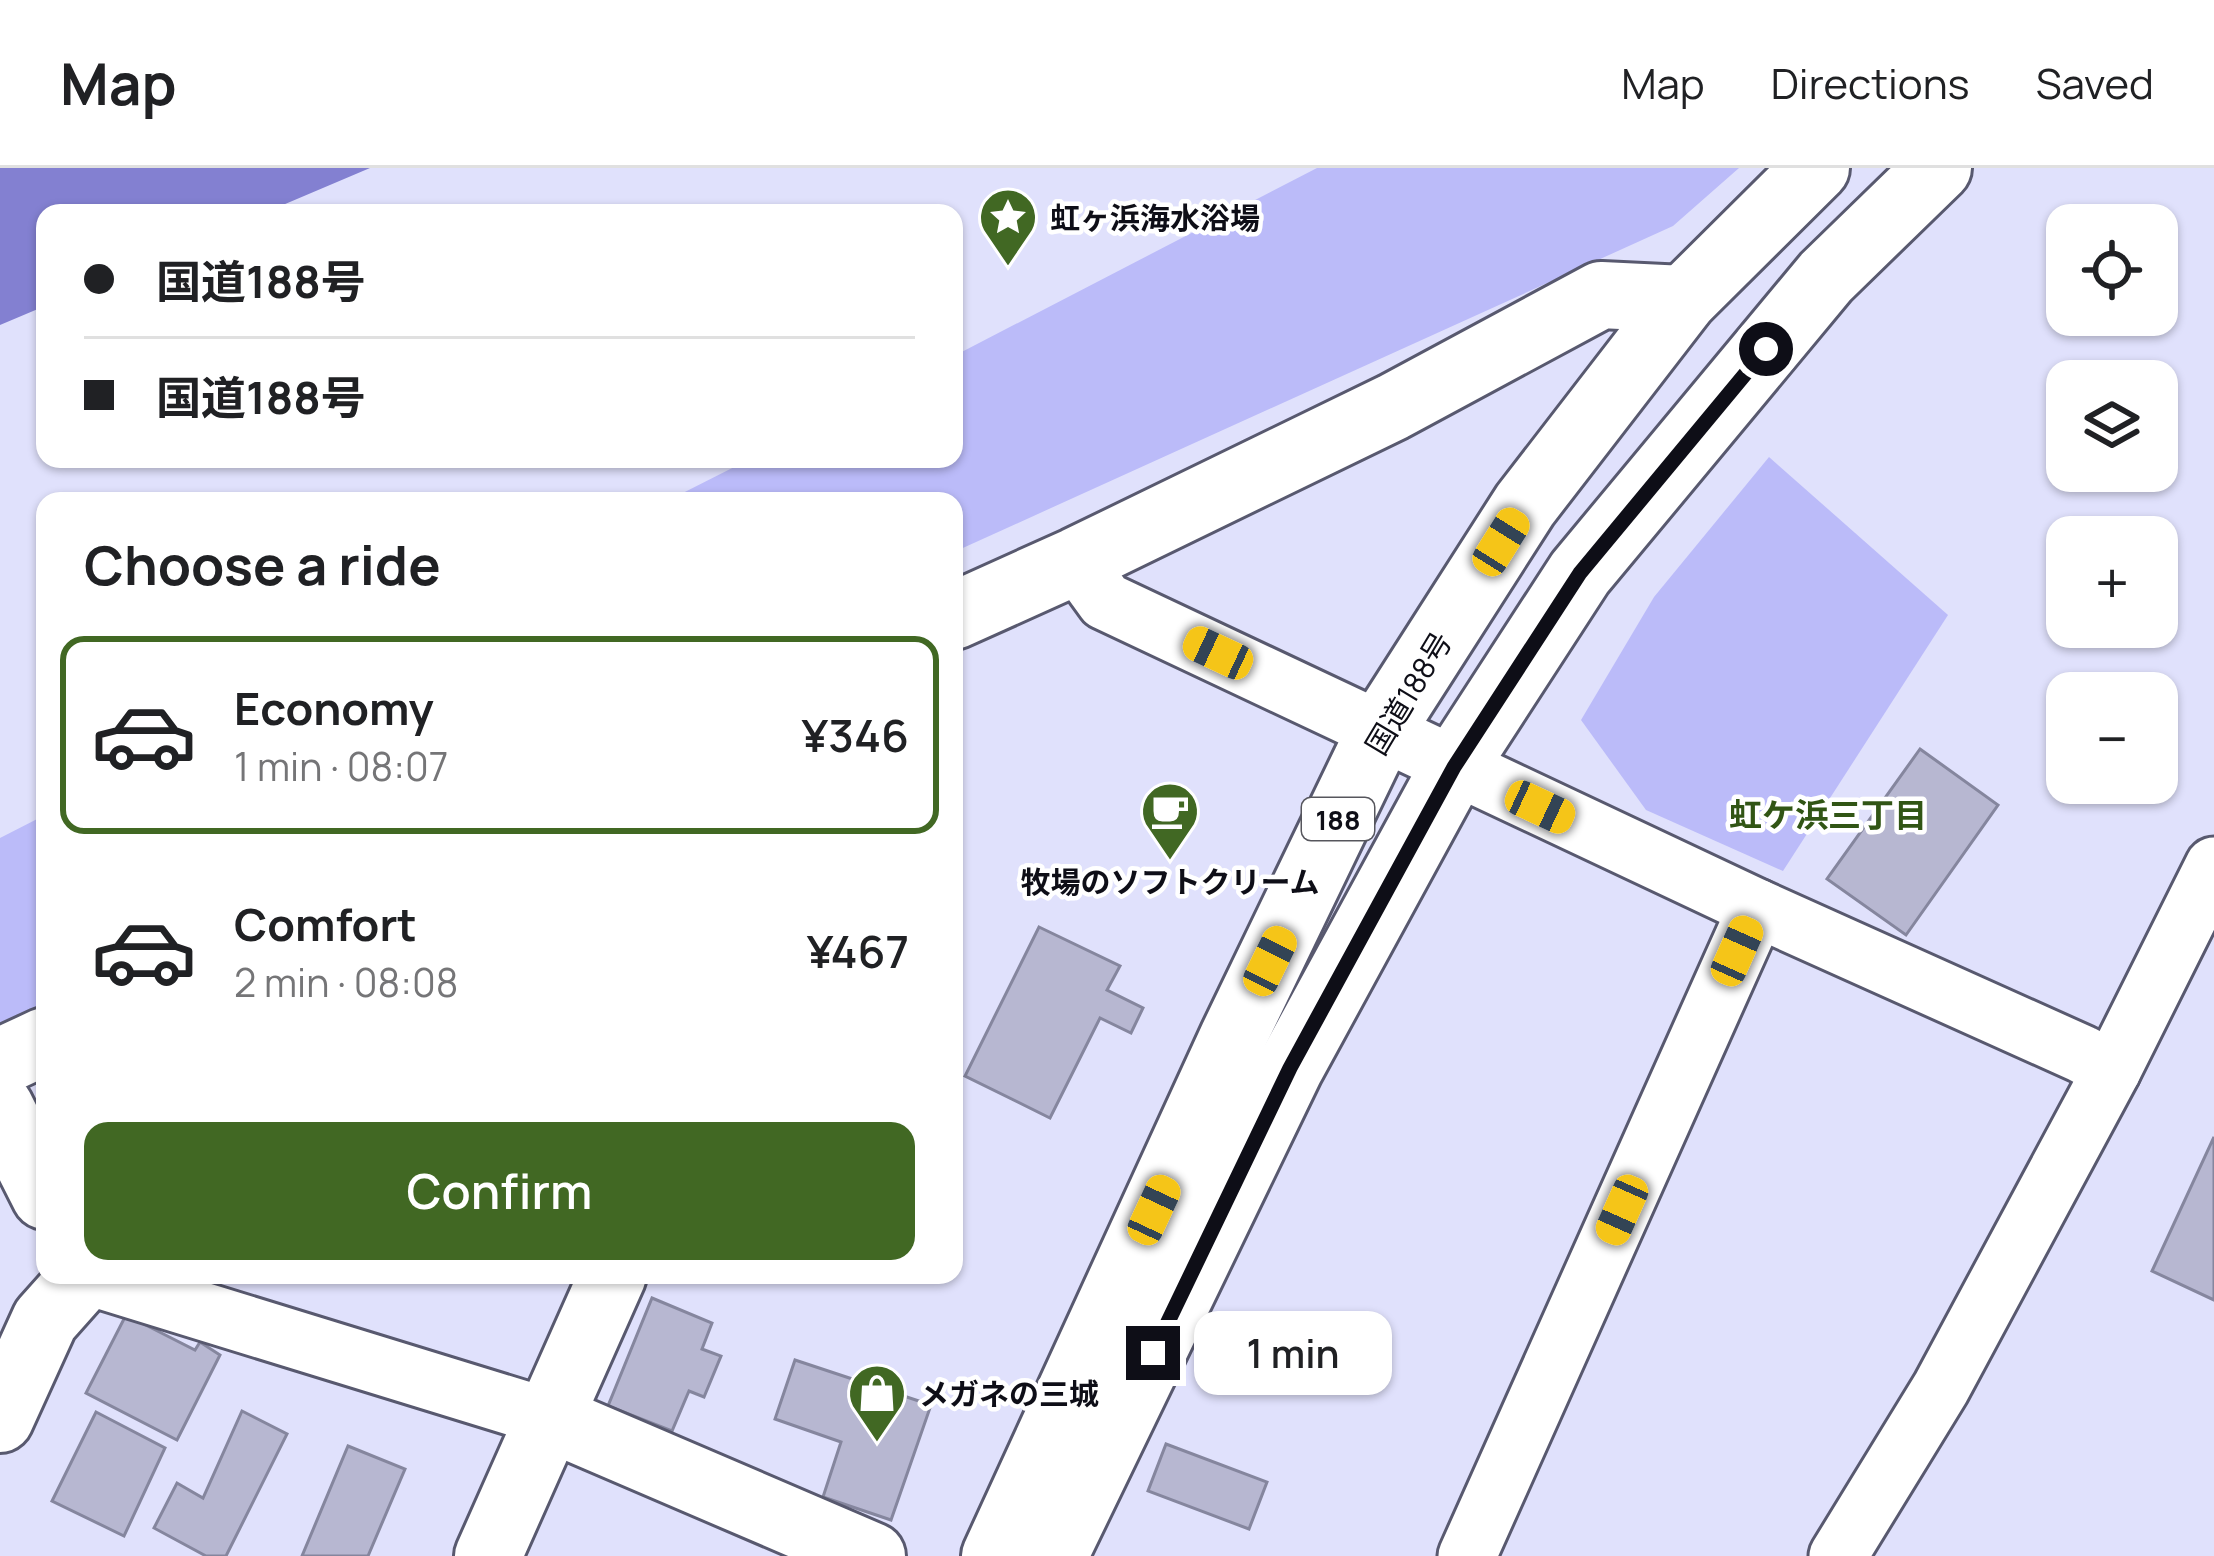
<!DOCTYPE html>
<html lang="en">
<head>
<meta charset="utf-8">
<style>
  :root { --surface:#fff; --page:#f2f2f2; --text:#202124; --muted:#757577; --line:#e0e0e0; --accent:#416823 }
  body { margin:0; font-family:Manrope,"Noto Sans JP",sans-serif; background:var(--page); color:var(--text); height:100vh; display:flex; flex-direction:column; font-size:45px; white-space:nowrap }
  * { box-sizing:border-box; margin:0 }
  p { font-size:39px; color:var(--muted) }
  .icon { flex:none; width:66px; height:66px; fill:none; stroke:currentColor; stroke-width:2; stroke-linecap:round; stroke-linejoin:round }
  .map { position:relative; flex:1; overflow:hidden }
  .sheet { position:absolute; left:36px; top:324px; width:927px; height:792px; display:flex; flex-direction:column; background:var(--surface); border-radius:24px; box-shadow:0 3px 9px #0004 }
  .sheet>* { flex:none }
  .hud { position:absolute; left:36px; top:36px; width:927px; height:264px; border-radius:24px; box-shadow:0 3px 9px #0004; display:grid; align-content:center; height:264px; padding:0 48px; background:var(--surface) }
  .buttons { position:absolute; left:2046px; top:36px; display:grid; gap:24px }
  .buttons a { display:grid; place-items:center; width:132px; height:132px; border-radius:24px; background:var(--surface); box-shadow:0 3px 9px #0004; font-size:60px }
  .end { position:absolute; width:54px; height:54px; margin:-27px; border:15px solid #0e0e17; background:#fff; box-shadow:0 0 0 6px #fff }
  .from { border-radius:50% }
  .bubble { position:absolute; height:84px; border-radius:24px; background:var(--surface); box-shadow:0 3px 9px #0004; font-size:39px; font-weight:600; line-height:84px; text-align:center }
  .car { position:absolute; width:36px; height:72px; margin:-36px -18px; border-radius:15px; box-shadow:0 0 9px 3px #0007; background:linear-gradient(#f5c518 24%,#345 0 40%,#f5c518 0 76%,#345 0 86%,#f5c518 0) }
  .hud b { display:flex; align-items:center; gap:42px; height:114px; font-size:45px }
  .hud b+b { border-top:3px solid var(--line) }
  .hud i { width:30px; height:30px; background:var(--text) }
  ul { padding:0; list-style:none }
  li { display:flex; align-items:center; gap:36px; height:198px; margin:0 24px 18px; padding:0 24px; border:6px solid transparent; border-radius:24px }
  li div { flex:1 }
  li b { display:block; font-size:45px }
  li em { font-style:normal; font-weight:600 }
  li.current { border-color:var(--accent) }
  li>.icon { width:108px; height:108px; stroke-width:1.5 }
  h2 { padding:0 48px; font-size:54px; line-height:144px }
  .action { display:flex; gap:24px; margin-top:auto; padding:24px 48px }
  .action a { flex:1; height:138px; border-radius:24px; background:var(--accent); color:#fff; font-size:48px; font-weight:600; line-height:138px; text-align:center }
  header { display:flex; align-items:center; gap:72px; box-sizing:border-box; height:168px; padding:0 60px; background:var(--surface); border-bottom:3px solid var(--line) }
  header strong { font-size:57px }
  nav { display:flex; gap:66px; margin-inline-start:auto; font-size:42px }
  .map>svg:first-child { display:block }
</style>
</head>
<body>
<header>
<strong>Map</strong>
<nav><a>Map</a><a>Directions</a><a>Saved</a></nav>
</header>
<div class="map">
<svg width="2214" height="1388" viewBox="0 0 2214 1388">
  <rect width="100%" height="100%" fill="#e0e1fc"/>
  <g fill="#bbbbf9">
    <path d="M1317,0H1739L1673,58L954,384V333H667L750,291H954V188Z"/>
    <path d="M1769,289L1948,447L1783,703L1646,642L1581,552L1654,429Z"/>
    <path d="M45,647V839L0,862V670Z"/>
  </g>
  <path fill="#8380d1" d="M0,0H370L264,45H45V138L0,157Z"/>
  <g fill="#b7b7d1" stroke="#85869e" stroke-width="3">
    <path d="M1920,581L1998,637L1906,767L1827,711Z"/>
    <path d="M1039,759L1120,798L1107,822L1143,840L1131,865L1100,850L1050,950L965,908Z"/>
    <path d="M2214,969V1132L2152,1103Z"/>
    <path d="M652,1130L712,1155L702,1181L721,1188L704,1229L689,1223L672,1263L608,1238Z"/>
    <path d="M126,1147L195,1182L200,1174L220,1187L177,1272L86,1225Z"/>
    <path d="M795,1192L931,1237L891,1352L823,1329L841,1274L775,1251Z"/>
    <path d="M242,1243L287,1266L226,1388H206L154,1360L177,1315L203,1330Z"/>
    <path d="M96,1244L165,1280L124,1368L52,1333Z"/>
    <path d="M1166,1276L1267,1314L1249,1361L1148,1323Z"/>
    <path d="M348,1278L405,1301L368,1388H302Z"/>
  </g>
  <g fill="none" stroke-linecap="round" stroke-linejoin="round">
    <g stroke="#58596f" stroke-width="63">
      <g id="street">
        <path d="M1076,393L1105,433L1757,740L2082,886L2112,902"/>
        <path d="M85,1107L550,1250"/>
        <path d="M1467,1388L1757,740"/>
        <path d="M1838,1388L1941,1220L2112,902L2214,698"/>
      </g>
    </g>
    <g stroke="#58596f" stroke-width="72">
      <g id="secondary">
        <path d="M954,448L1076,393L1393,239L1601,127L1684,131"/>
        <path d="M0,894L45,873"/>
        <path d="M0,939L45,1028"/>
        <path d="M550,1250L872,1388"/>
        <path d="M0,1251L45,1152L85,1107"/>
        <path d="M488,1388L613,1107"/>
      </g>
    </g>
    <g stroke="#58596f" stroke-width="72">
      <g id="highway">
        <path d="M995,1388L1233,869L1381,562L1525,337L1684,131L1816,0"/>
        <path d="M1054,1388L1290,900L1454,599L1580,405L1826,109L1938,0"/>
      </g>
    </g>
    <use href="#street" stroke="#fff" stroke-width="57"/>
    <use href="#secondary" stroke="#fff" stroke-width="66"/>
    <use href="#highway" stroke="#fff" stroke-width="66"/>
  </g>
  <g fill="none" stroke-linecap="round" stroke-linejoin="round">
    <path stroke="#0e0e17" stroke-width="15" d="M1153,1185L1290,900L1454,599L1580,405L1766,181"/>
  </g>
  <defs>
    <g id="sight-pin" transform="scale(3)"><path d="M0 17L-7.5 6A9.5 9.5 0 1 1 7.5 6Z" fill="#416823" stroke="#fff"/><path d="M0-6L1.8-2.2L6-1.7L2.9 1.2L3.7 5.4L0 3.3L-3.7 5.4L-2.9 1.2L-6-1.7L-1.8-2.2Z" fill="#fff"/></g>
    <g id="cafe-pin" transform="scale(3)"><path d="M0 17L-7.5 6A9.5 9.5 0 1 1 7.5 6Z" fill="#416823" stroke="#fff"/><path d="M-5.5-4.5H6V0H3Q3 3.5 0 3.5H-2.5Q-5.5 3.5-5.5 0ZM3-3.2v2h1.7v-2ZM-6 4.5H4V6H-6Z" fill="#fff"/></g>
    <g id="shop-pin" transform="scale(3)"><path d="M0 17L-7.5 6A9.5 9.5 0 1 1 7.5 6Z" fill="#416823" stroke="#fff"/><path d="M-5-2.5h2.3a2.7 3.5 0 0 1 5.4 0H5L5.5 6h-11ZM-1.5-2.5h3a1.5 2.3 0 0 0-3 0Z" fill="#fff"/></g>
  </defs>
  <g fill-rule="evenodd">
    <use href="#sight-pin" x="1008" y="49"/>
    <use href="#cafe-pin" x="1170" y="643"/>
    <use href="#shop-pin" x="877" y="1225"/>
  </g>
  <g text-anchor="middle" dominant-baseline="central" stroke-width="9" stroke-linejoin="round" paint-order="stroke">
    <rect fill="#fff" stroke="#56565d" stroke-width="3" x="1302" y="630" width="72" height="42" rx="9"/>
    <g font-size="27" font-weight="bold" fill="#0e0e17">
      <text x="1338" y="651">188</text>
    </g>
    <g font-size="30" font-weight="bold" fill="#0e0e17" stroke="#fff" text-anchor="start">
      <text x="1050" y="49">虹ヶ浜海水浴場</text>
      <text x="1170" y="713" text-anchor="middle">牧場のソフトクリーム</text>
      <text x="919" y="1225">メガネの三城</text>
    </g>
    <g font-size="30" fill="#0e0e17" stroke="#fff">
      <text transform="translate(1408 525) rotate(-59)">国道188号</text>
    </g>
    <g font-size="33" font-weight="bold" fill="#315515" stroke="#fff">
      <text x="1828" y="646">虹ケ浜三丁目</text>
    </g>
  </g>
</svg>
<div class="buttons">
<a><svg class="icon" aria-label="locate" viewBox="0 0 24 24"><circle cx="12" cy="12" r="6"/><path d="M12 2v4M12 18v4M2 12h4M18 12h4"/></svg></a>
<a><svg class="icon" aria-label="layers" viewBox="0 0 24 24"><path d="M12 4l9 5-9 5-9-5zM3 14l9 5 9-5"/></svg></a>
<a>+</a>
<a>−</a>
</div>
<i class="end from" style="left:1766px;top:181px"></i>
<i class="end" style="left:1153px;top:1185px"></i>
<div class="bubble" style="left:1194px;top:1143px;width:198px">1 min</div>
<i class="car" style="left:1501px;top:374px;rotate:32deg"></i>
<i class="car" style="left:1218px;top:485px;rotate:295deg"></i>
<i class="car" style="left:1540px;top:639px;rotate:115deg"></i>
<i class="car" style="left:1737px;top:783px;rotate:24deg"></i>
<i class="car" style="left:1270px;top:793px;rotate:26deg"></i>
<i class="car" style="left:1154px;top:1042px;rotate:25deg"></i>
<i class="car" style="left:1622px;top:1042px;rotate:204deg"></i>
<div class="hud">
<b><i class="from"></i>国道188号</b>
<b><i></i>国道188号</b>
</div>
<section class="sheet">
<h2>Choose a ride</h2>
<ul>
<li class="current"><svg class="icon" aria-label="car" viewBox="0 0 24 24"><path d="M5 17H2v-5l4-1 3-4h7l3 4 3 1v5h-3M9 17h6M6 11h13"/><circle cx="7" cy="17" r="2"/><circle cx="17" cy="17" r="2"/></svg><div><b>Economy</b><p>1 min · 08:07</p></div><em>¥346</em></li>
<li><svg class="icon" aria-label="car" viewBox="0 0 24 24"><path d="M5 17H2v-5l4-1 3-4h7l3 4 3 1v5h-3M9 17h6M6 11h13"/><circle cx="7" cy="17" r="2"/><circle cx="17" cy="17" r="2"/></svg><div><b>Comfort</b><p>2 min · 08:08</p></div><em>¥467</em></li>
</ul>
<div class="action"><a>Confirm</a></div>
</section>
</div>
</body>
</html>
